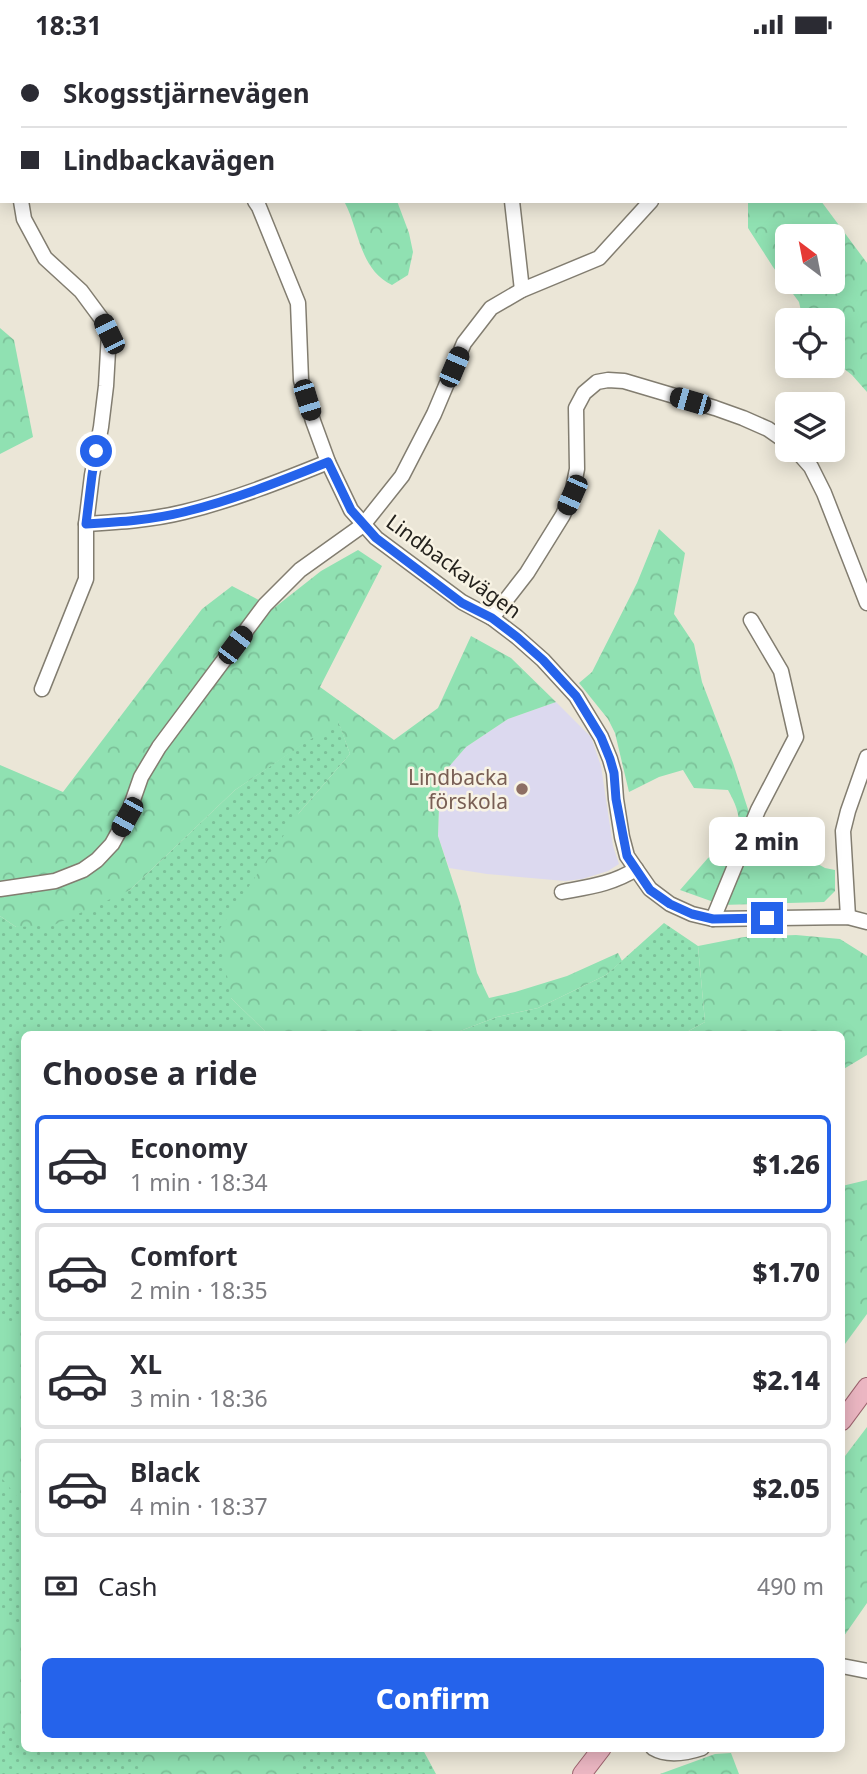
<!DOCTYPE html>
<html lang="en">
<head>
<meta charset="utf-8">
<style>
  :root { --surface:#fff; --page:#f7f7f7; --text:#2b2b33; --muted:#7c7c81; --line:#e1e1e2; --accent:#2563eb }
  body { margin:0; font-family:"Noto Sans",sans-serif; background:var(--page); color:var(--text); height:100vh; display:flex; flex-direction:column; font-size:26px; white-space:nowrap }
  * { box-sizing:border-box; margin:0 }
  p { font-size:23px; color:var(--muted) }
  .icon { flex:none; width:38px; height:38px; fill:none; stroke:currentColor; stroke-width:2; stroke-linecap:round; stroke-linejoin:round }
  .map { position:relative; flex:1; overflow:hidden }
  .sheet { position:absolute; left:21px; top:982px; width:824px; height:721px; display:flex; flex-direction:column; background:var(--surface); border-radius:10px; box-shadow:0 4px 18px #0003 }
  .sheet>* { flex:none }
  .top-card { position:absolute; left:0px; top:0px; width:868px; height:154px; box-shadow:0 4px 18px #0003; display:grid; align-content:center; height:154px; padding:0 21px; background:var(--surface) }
  .needle { width:46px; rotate:328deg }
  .controls { position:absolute; left:775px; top:175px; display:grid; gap:14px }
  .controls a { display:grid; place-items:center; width:70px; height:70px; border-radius:10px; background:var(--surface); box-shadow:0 4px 18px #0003; font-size:35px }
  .end { position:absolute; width:32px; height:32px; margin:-16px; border:9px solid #2563eb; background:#fff; box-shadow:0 0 0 4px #fff }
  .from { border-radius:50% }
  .bubble { position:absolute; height:49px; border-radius:10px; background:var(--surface); box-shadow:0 4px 18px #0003; font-size:23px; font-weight:800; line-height:49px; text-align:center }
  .car { position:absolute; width:21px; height:42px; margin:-21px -10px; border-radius:9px; box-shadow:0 0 5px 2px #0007; background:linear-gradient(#222 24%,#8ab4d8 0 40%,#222 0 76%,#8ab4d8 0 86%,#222 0) }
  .top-card b { display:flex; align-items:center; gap:24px; height:66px; font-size:26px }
  .top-card b+b { border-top:2px solid var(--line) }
  .top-card i { width:18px; height:18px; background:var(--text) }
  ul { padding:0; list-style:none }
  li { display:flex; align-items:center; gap:21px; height:98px; margin:0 14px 10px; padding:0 7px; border:4px solid var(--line); border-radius:10px }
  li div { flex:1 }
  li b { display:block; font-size:26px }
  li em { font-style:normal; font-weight:800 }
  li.current { border-color:var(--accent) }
  li>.icon { width:63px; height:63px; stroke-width:1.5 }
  h2 { padding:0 21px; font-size:32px; line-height:84px }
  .pay { display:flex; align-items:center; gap:18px; height:77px; padding:0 21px; font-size:26px }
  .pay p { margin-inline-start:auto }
  .cta { display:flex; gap:14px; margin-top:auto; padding:14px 21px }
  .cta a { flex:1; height:80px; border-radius:10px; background:var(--accent); color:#fff; font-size:28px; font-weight:800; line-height:80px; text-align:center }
  .status { display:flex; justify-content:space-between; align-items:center; height:49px; padding:0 35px; background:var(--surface); direction:ltr }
  .status svg { height:19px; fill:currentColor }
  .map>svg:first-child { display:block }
</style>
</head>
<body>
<div class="status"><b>18:31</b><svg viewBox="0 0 49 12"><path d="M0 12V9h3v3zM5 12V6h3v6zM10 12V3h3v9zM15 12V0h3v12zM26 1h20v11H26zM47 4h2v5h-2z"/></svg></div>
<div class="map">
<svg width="867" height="1725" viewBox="0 0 867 1725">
  <defs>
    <pattern id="grass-dots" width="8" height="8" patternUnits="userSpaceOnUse" patternTransform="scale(1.75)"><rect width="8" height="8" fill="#90e1b2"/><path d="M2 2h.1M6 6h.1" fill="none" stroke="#7cc199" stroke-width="1.8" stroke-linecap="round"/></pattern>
    <pattern id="forest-crowns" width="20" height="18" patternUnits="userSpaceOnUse" patternTransform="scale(1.75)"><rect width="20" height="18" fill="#90e1b2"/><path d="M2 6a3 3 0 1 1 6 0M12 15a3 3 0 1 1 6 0" fill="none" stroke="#7cc199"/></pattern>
  </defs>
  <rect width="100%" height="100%" fill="#ebe6d7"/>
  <path fill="#dcd9ef" d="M556,653L591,688L601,717L613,797L619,815L608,822L582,830L565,832L487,825L449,819L438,787L440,728L466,698L508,670Z"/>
  <g fill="url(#grass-dots)">
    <path d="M338,671L350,705L299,764L231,949L268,985H24V1699H422L436,1725H0V867L16,878L130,841L235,741Z"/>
    <path d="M664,874L698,897L705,973L683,985H452L497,968L538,959L606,926Z"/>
  </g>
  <g fill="url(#forest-crowns)" fill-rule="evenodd">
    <path d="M0,0H122L115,2H2V31L0,32Z"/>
    <path d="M770,0H867V111L866,2H771Z"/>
    <path d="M344,152H397L409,184L413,203L408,226L392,236C359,220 360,182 344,152Z"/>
    <path d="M748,152H821L867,214V343L852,326L833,311V271H803L799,253L773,218L748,179ZM788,187H833V233H788Z"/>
    <path d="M0,279L14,291L33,388L0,405Z"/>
    <path d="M659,480L685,504L674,565L694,595L702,633L733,714L754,779L825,819L835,821V842L824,853L722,856L680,841L708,809L737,792C741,770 739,761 728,741L694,739L683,721L659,728L629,743L615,684L608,670L579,634L592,623L637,534Z"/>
    <path d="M358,501L382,517L320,638L394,691L438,659L471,587L511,609L556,653L508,670L466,698L440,728L438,787L460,854L477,924L489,949L515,943L567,927L618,904L622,912L606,926L538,959L497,968L452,985H268L231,949L219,881L299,764L350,705L338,672L235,741L130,841L54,876L16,878L0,867V716L63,743L202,560L232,537L274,559L321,522Z"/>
    <path d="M796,886L840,890L867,907V1006L842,1021V985H683L705,973L698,897L744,888Z"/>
    <path d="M867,1131V1265L842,1299V1137Z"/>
    <path d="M24,1273V1456L0,1427V1276Z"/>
    <path d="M867,1378V1554L844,1587L843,1599L842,1600V1411Z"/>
    <path d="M0,1562L24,1579V1689L0,1677Z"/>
    <path d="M133,1699H304L294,1725H153Z"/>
    <path d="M731,1704L739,1725H660L715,1705Z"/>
  </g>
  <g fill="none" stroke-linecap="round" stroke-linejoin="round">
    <g stroke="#827d70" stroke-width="17">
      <g id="minor">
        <path d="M452,0V2"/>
        <path d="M307,2L308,0"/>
        <path d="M753,2L754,0"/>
        <path d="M21,152L24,170L45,209L81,242L101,269L109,284L106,337L101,378L92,426L86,475V530L42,640"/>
        <path d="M255,152L259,158L298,254L301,331L313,372L328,413L351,461L376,489L462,553L492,569L517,588L543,611L576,647L601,688L610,710L614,724L616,750L622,788L627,807L636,820L650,840L670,855L692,865L713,870L848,868L867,873"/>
        <path d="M512,152L522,241"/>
        <path d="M796,401L811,418L824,444L867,554"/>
        <path d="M86,475C119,473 152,471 184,463C233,451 281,432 328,413"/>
        <path d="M492,569L527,524L563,466L572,445L577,420L576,359L584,344L597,333L608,331L624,332L715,359L743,369L768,380L788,394"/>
        <path d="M0,840L55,832L83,821L97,811L112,795L127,768L141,728L159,698L265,556L300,521L363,476L402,427L434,365L464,294L491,259L522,241L599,209L651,152"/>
        <path d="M562,843C588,838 613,835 636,820"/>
        <path d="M848,868L843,782L848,762L867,708"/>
        <path d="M713,870L758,761L796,688L781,622L751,571"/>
        <path d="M842,1617L867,1622"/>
        <path d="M653,1699C668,1708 687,1704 702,1699"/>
      </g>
    </g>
    <g stroke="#9d636e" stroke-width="20">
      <g id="major">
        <path d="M842,1372L867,1338"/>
        <path d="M582,1725L602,1699"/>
      </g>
    </g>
    <use href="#minor" stroke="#fff" stroke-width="14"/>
    <use href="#major" stroke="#ebb6c2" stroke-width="18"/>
  </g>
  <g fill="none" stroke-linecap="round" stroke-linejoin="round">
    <path stroke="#2563eb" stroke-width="9" d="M96,402L92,426L86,475C119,473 152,471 184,463C233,451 281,432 328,413L351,461L376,489L462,554L492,569L517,588L543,611L576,647L601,688L610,710L614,724L616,750L627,807L650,841L670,855L692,865L713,870L767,869"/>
  </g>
  <circle fill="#8d6e63" stroke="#f8f3e4" stroke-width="2.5" cx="522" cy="740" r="7"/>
  <g text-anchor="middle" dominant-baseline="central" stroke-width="5" stroke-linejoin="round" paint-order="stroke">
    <g font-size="21" fill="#24221d" stroke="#f8f3e4">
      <text transform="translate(454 517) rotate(36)">Lindbackavägen</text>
    </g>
    <g font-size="21" fill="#785e54" stroke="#f8f3e4" text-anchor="end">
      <text x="508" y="728">Lindbacka<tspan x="508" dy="24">förskola</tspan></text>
    </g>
  </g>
</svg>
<div class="controls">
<a><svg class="needle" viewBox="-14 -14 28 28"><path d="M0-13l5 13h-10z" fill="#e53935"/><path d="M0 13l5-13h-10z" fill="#7c7c81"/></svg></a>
<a><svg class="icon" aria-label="locate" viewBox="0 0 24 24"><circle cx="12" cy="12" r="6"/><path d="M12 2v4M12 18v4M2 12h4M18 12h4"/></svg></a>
<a><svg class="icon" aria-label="layers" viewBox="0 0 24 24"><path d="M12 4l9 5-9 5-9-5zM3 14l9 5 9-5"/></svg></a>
</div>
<i class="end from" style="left:96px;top:402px"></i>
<i class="end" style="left:767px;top:869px"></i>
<div class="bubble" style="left:709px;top:768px;width:116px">2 min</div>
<i class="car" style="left:109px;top:285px;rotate:334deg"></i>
<i class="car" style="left:454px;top:318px;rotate:23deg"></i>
<i class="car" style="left:307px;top:351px;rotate:163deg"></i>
<i class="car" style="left:690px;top:352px;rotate:286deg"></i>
<i class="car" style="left:572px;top:446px;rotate:204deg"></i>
<i class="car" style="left:235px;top:596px;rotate:37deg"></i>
<i class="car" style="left:127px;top:768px;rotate:209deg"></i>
<div class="top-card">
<b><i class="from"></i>Skogsstjärnevägen</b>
<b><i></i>Lindbackavägen</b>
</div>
<section class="sheet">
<h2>Choose a ride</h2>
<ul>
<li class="current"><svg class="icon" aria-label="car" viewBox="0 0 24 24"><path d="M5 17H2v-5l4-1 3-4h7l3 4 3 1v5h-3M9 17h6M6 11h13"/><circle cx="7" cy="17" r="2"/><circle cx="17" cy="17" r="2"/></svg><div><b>Economy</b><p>1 min · 18:34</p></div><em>$1.26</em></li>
<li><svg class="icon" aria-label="car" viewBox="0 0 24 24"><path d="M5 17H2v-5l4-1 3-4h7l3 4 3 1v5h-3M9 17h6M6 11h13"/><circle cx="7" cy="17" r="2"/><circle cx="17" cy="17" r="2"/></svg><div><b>Comfort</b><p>2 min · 18:35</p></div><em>$1.70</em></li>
<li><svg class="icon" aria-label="car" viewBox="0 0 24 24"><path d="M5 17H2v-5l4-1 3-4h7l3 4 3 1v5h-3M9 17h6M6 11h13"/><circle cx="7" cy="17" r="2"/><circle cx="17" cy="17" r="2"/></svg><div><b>XL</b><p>3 min · 18:36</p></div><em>$2.14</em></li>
<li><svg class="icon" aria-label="car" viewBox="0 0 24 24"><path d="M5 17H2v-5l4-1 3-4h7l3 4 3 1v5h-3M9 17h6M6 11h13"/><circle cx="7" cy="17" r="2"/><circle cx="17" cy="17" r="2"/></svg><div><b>Black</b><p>4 min · 18:37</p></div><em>$2.05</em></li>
</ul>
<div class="pay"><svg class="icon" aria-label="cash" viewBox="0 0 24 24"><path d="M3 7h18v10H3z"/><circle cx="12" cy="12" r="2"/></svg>Cash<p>490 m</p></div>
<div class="cta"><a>Confirm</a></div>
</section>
</div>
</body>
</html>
